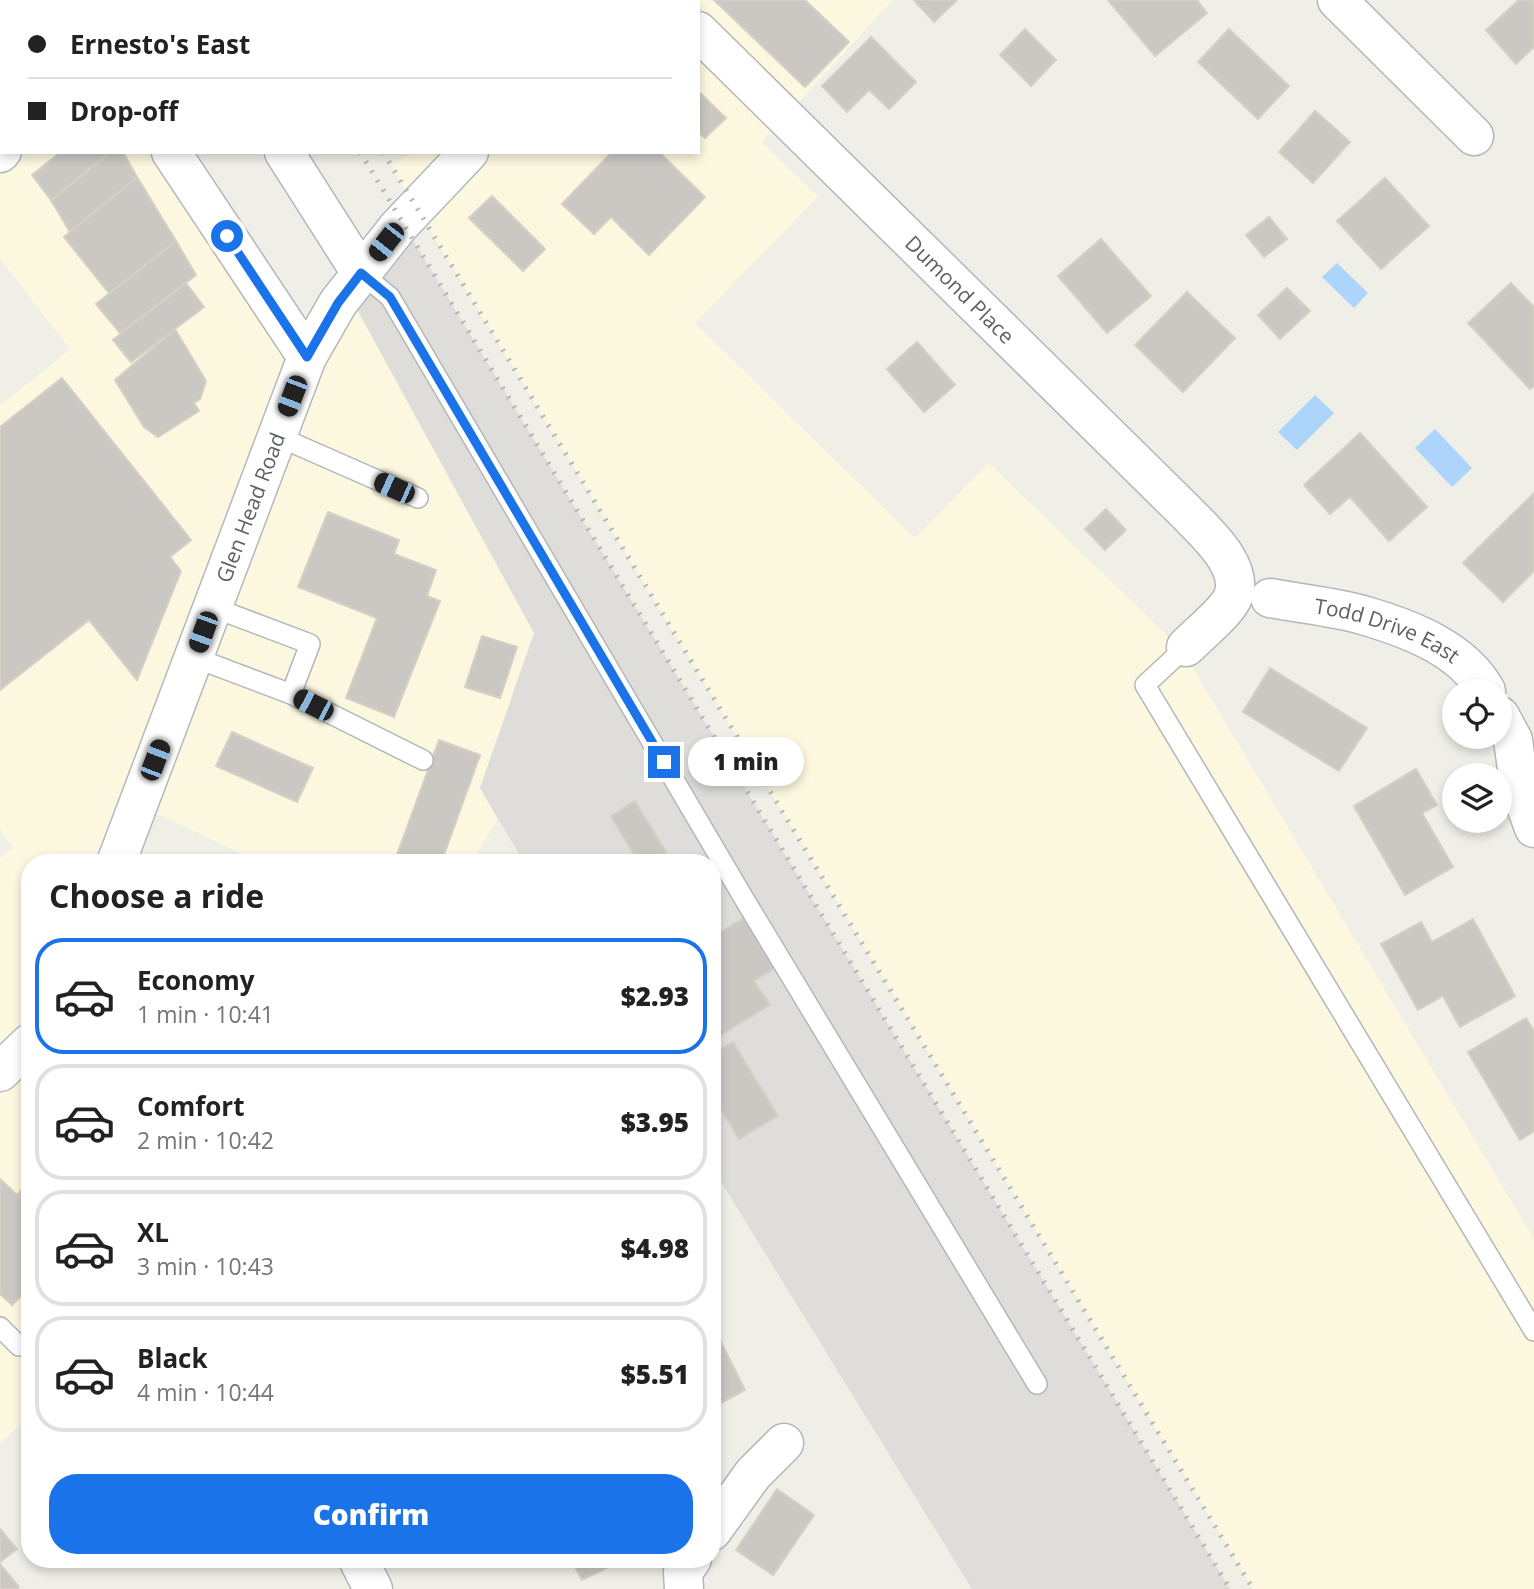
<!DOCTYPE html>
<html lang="en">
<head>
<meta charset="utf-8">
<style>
  :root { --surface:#fff; --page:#f6f6f6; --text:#222; --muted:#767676; --line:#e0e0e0; --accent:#1a73e8 }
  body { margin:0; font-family:"Open Sans",sans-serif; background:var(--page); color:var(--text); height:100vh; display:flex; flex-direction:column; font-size:26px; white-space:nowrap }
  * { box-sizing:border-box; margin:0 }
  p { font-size:23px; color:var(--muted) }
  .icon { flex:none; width:38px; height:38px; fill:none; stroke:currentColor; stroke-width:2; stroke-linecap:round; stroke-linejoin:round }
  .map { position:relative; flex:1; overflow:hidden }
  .panel { position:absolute; left:21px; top:854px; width:700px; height:714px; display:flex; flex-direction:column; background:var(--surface); border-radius:28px; box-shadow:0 4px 10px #0003 }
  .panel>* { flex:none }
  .guide { position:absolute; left:0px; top:0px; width:700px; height:154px; box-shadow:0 4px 10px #0003; display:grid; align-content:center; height:154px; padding:0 28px; background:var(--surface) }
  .tools { position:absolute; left:1442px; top:679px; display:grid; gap:14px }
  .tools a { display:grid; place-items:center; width:70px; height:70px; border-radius:50%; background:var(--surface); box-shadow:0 4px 10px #0003; font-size:35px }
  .end { position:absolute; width:32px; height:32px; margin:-16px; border:9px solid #1a73e8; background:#fff; box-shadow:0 0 0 4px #fff }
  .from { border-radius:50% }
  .bubble { position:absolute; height:49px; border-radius:24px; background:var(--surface); box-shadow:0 4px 10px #0003; font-size:23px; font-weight:800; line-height:49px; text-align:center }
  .car { position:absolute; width:21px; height:42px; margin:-21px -10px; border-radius:9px; box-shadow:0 0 5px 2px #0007; background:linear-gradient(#222 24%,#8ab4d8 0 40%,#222 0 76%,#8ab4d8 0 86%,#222 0) }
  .guide b { display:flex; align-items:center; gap:24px; height:66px; font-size:26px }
  .guide b+b { border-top:2px solid var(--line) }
  .guide i { width:18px; height:18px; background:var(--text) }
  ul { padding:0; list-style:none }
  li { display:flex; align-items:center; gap:21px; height:116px; margin:0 14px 10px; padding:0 14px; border:4px solid var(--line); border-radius:28px }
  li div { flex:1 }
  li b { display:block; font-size:26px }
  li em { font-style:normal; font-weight:800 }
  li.current { border-color:var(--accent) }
  li>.icon { width:63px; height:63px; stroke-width:1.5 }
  h2 { padding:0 28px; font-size:32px; line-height:84px }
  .primary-button { display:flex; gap:14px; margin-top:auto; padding:14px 28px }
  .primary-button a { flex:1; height:80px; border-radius:28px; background:var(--accent); color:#fff; font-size:28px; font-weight:800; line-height:80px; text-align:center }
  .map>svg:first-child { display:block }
</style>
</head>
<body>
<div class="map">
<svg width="1534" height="1589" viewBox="0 0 1534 1589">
  <rect width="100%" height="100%" fill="#efeee7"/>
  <g fill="#fcf7df">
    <path d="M0,0H71L72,2H2V152H171L306,356L347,291L534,633L480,788L498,819L471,863H262L138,805L116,863H30V1415L0,1444V858L13,847L0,830V406L70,349L0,259Z"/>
    <path d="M392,0H893L762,142L818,197L695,323L915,538L989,463L1182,650L1534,1239V1589H1253L391,166L413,152H698V2H393Z"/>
  </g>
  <path fill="#deddd9" d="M402,222L1230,1589H972L712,1167V863H525L498,819L480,788L534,633L347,291Z"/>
  <g fill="#add4fa">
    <path d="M1337,263L1368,293L1354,308L1322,277Z"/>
    <path d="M1315,395L1334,413L1297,450L1278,432Z"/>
    <path d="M1435,429L1472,468L1452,487L1415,448Z"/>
  </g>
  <g fill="#cbc8c4" stroke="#d4d0c5" stroke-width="2">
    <path d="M466,0H546L547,2H468Z"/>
    <path d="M714,0H805L849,42L805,87Z"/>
    <path d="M914,0H957L934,22Z"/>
    <path d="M1108,0H1197L1207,13L1155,56Z"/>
    <path d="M1519,0H1532L1534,2V47L1516,64L1486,30Z"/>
    <path d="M0,10L2,13V95L0,97Z"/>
    <path d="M1025,29L1056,60L1031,86L1000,55Z"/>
    <path d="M1229,29L1289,86L1258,119L1198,62Z"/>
    <path d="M871,37L916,82L889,109L869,90L847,112L822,86Z"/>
    <path d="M698,91L726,118L705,138L698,132Z"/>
    <path d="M1315,111L1350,142L1313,183L1279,152Z"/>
    <path d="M61,152H110L51,200L32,175Z"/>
    <path d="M111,152H123L137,177L70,232L51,200Z"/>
    <path d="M612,152H659L705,197L649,255L611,217L594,234L562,204Z"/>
    <path d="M137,177L176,241L109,293L64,237Z"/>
    <path d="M1385,178L1429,226L1381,269L1337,221Z"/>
    <path d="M492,196L545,249L523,271L469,218Z"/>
    <path d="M1269,217L1287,239L1264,257L1246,235Z"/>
    <path d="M1101,239L1151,296L1107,333L1058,276Z"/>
    <path d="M176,241L196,275L120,333L96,304Z"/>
    <path d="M186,283L204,307L131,362L113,340Z"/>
    <path d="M1511,283L1534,307V386L1530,389L1468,323Z"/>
    <path d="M1287,288L1310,311L1280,339L1258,315Z"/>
    <path d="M1187,292L1235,338L1183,392L1135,345Z"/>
    <path d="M175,329L206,381L200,399L194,403L199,411L158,437L144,427L115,380Z"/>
    <path d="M917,342L955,385L924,412L887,369Z"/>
    <path d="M62,378L191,540L170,557L181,571L137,680L89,620L0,690V427Z"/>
    <path d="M1360,433L1427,507L1389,541L1350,497L1330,514L1304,485Z"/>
    <path d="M1534,493V571L1503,602L1463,563Z"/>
    <path d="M1106,509L1126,530L1105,550L1085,529Z"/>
    <path d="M328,512L399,540L394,554L436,570L427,596L440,601L394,717L346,698L377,618L298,587Z"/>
    <path d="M482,636L517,647L500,698L465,687Z"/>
    <path d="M1270,668L1367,728L1339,771L1243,712Z"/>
    <path d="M232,732L313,768L297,802L216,766Z"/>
    <path d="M439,740L480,755L441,863H394Z"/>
    <path d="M1416,769L1437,805L1422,813L1453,867L1405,895L1354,806Z"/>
    <path d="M635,801L666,852L647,863H639L611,816Z"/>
    <path d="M744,918L775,968L754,981L770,1005L718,1037L712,1029V937Z"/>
    <path d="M1473,919L1515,996L1460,1027L1443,996L1418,1010L1381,944L1421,922L1432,942Z"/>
    <path d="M1526,1018L1534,1031V1131L1520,1140L1468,1052Z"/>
    <path d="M733,1042L778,1116L739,1139L712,1094V1054Z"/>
    <path d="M0,1179L30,1207V1287L12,1305L0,1294Z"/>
    <path d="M30,1181V1207L17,1195Z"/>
    <path d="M717,1334L745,1390L712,1408V1337Z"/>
    <path d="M777,1489L814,1515L773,1575L736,1550Z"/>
    <path d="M0,1529L17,1549L0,1562Z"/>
    <path d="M571,1559H613L615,1564L582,1580Z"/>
    <path d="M0,1564L19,1587L16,1589H0Z"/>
  </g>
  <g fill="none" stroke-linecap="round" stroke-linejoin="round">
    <g stroke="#b4b6ba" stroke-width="22">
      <g id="service">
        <path d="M361,273L390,297L746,902L1037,1384"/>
        <path d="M277,436L418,498"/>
        <path d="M1186,647L1145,685L1534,1331"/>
        <path d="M193,657L291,694L310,644L212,607"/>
        <path d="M291,694L423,760"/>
        <path d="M0,1327L19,1346"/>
      </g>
    </g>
    <g stroke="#b4b6ba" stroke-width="41">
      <g id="minor">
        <path d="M71,0L72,2"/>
        <path d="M185,0L187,2"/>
        <path d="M368,0L369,2"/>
        <path d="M667,0L669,2"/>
        <path d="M1337,0L1474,136"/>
        <path d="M148,2L149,0"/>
        <path id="s1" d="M698,31L1185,511C1204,531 1247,567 1232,599C1225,613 1198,635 1186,647"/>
        <path d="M171,152L307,357"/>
        <path d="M284,152L361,273"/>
        <path d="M0,153L2,151"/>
        <path id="s2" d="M1270,598C1301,604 1337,607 1366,616C1410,629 1463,649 1486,691"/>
        <path d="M1500,716L1513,740L1520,790L1534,828"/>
        <path d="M712,1531L753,1474L784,1443"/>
        <path d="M358,1559L373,1589"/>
        <path d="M684,1589L683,1572L692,1559"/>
      </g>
    </g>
    <g stroke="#b5b8bd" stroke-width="41">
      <g id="secondary">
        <path d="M617,2L618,0"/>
        <path id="s3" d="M116,863L307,357L338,303L398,227L469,152"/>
        <path d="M0,1072L30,1043"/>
      </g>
    </g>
    <use href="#service" stroke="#fff" stroke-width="19"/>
    <use href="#minor" stroke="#fff" stroke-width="38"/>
    <use href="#secondary" stroke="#fff" stroke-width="38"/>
    <g stroke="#b5b5b6" stroke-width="5" stroke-dasharray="2 9" stroke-linecap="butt">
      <path d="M267,0L268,2"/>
      <path d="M290,0L291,2"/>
      <path d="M360,152L1230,1589"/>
      <path d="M383,152L1253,1589"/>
    </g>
  </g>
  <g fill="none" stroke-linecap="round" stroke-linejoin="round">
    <path stroke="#1a73e8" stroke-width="9" d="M227,236L307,357L338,303L361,273L390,297L664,762"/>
  </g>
  <g text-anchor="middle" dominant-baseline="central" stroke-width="5" stroke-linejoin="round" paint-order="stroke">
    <g font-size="21" fill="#5e6166" stroke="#fff">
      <text stroke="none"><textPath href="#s1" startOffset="368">Dumond Place</textPath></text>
      <text stroke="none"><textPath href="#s3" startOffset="380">Glen Head Road</textPath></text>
      <text stroke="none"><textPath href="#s2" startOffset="122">Todd Drive East</textPath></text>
    </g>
  </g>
</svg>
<div class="tools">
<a><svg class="icon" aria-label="locate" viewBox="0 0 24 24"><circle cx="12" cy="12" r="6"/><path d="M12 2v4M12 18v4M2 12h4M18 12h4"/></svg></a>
<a><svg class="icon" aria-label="layers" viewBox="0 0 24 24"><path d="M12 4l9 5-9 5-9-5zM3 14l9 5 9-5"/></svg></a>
</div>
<i class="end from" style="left:227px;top:236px"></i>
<i class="end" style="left:664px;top:762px"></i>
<div class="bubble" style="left:688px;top:737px;width:116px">1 min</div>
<i class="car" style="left:386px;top:242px;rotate:218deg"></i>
<i class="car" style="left:292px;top:396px;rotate:201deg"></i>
<i class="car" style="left:394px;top:488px;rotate:294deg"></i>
<i class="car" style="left:203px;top:632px;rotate:200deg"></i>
<i class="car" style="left:313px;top:705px;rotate:297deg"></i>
<i class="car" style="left:155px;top:760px;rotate:21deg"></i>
<div class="guide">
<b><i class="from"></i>Ernesto's East</b>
<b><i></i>Drop-off</b>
</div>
<section class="panel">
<h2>Choose a ride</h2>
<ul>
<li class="current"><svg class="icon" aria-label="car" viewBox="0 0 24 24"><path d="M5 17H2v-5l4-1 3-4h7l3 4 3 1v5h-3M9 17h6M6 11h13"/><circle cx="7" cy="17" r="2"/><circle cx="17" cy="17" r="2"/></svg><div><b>Economy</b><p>1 min · 10:41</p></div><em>$2.93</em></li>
<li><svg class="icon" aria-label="car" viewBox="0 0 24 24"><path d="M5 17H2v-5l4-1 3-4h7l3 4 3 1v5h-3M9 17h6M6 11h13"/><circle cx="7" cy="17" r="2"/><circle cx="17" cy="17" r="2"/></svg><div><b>Comfort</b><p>2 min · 10:42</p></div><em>$3.95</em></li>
<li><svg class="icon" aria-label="car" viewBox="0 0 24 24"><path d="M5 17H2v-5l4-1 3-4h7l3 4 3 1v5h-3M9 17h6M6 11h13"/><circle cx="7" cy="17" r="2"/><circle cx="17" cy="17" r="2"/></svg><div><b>XL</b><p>3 min · 10:43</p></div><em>$4.98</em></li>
<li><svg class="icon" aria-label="car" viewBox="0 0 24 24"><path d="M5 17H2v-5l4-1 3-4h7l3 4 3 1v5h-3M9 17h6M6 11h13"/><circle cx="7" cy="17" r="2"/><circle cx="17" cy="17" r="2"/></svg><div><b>Black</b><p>4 min · 10:44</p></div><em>$5.51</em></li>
</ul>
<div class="primary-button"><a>Confirm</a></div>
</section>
</div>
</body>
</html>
